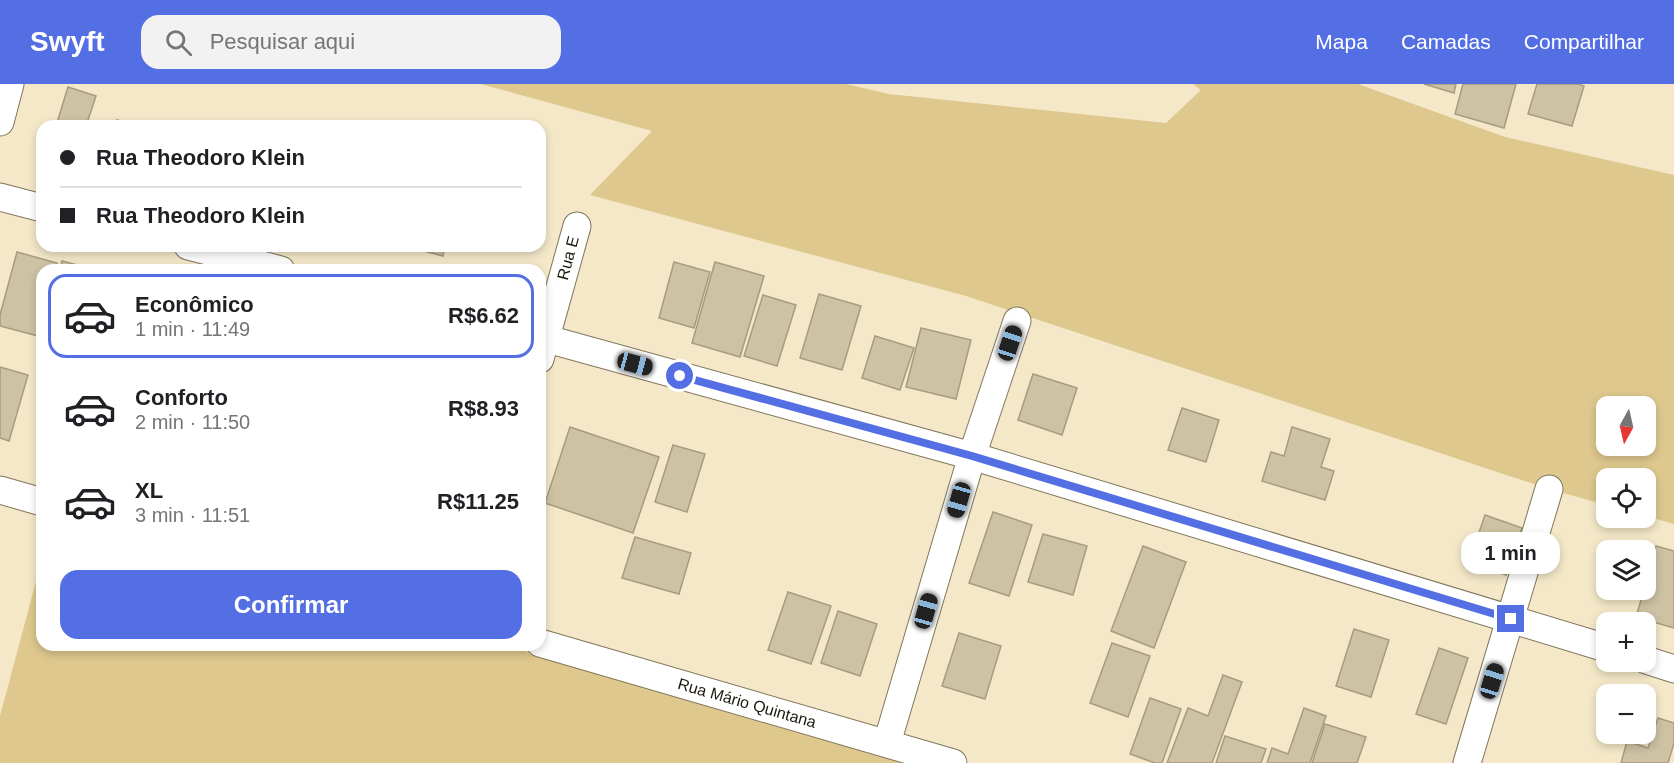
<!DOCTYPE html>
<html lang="pt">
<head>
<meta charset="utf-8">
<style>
  :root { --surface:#fff; --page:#f2f2f2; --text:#202124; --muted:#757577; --line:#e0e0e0; --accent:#546fe4 }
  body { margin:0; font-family:Arial,sans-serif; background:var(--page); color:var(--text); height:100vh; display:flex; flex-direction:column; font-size:22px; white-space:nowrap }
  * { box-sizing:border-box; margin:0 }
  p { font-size:20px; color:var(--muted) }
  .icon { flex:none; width:33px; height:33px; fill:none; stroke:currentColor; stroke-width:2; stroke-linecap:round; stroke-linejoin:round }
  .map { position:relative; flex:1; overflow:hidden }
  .drawer { position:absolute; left:36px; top:180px; width:510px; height:387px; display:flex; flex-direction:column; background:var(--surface); border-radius:18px; box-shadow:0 3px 9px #0003 }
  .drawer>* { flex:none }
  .top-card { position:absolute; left:36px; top:36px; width:510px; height:132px; border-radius:18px; box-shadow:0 3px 9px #0003; display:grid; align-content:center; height:132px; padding:0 24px; background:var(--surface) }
  .needle { width:39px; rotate:188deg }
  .fabs { position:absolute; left:1596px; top:312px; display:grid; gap:12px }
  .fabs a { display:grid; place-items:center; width:60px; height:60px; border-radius:12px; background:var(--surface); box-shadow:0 3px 9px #0003; font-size:30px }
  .end { position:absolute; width:27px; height:27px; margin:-14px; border:8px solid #546fe4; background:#fff; box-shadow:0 0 0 3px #fff }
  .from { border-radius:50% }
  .bubble { position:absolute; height:42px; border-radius:18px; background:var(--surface); box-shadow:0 3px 9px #0003; font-size:20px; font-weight:600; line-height:42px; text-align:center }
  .car { position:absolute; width:18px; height:36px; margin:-18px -9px; border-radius:8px; box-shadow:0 0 4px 2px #0007; background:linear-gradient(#222 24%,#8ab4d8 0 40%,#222 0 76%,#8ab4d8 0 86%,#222 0) }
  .top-card b { display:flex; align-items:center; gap:21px; height:57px; font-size:22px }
  .top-card b+b { border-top:2px solid var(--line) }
  .top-card i { width:15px; height:15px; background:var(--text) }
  ul { padding:10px 0 0; list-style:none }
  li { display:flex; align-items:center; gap:18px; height:84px; margin:0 12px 9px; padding:0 12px; border:3px solid transparent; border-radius:18px }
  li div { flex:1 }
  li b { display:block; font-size:22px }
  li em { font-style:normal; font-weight:600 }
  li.on { border-color:var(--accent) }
  li>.icon { width:54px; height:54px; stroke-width:1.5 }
  .cta { display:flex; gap:12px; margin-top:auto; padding:12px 24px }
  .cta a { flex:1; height:69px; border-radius:18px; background:var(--accent); color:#fff; font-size:24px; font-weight:600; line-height:69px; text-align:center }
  header { display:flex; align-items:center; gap:36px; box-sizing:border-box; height:84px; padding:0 30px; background:var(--accent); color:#fff }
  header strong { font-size:28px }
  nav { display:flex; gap:33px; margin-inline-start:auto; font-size:21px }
  .search { width:420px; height:54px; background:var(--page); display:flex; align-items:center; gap:15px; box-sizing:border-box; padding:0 21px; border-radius:18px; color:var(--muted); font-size:22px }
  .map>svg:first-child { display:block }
</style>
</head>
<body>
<header>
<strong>Swyft</strong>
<div class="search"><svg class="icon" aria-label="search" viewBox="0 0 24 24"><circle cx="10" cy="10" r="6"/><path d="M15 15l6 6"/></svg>Pesquisar aqui</div>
<nav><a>Mapa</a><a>Camadas</a><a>Compartilhar</a></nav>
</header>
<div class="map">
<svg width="1674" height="679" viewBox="0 0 1674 679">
  <rect width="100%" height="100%" fill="#f4e8c9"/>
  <g fill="#dec88e" fill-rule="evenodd">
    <path d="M481,0H846L889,10L1166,39L1201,6L1193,0H1358L1505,53L1674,91V440L1646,432V394H1606V421L1549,405L966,212L590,111L652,47ZM1606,322H1646V362H1606Z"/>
    <path d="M42,475V561H504L914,679H0V632Z"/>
  </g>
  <g fill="#cdc2a3" stroke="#a79c7f" stroke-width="1.5">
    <path d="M1424,0H1456L1454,9Z"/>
    <path d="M1463,0H1516L1504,44L1455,30Z"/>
    <path d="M1537,0H1578L1584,2L1572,42L1528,30Z"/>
    <path d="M68,3L96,12L86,42H56Z"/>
    <path d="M117,36L139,42H116Z"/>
    <path d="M412,162H445L443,172L412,164Z"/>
    <path d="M17,168L57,179L55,186H42V236L38,252L0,242V231Z"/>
    <path d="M62,177L93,185V186H60Z"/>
    <path d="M674,178L710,188L694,244L659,234Z"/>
    <path d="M715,178L764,192L740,273L692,259Z"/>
    <path d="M819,210L861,222L842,286L800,274Z"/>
    <path d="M763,211L796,221L777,282L744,272Z"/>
    <path d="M921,244L971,256L956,315L906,303Z"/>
    <path d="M875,252L914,264L900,306L862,294Z"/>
    <path d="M0,283L28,291L9,357L0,354Z"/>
    <path d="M1033,290L1077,304L1062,351L1018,336Z"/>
    <path d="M1182,324L1219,336L1206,378L1168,366Z"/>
    <path d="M570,343L659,373L633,449L545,419Z"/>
    <path d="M1292,343L1330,355L1321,383L1334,387L1325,416L1262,397L1271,368L1284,372Z"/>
    <path d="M673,361L705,370L687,428L655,418Z"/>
    <path d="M993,428L1032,441L1009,512L969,499Z"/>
    <path d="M1485,431L1522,444L1506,491L1469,478Z"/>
    <path d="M1043,450L1087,462L1073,511L1028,498Z"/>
    <path d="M635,453L691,469L679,510L622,494Z"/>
    <path d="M1143,462L1186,478L1154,564L1111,547Z"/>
    <path d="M1656,462L1674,467V544L1636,533L1644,506H1646V500Z"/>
    <path d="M788,508L831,522L811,580L768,566Z"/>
    <path d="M838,527L877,540L860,592L821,579Z"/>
    <path d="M1354,545L1389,556L1371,613L1336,602Z"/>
    <path d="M959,549L1001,562L985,615L942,602Z"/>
    <path d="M1112,559L1150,572L1128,633L1090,619Z"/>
    <path d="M1439,564L1468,574L1446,640L1416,630Z"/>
    <path d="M1223,591L1242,598L1212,679H1167L1188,624L1208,632Z"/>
    <path d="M1150,614L1181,625L1162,679H1155L1130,670Z"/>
    <path d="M1304,624L1326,632L1310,679H1267L1272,664L1288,670Z"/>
    <path d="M1658,634L1674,639V659L1668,679H1621L1627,657L1648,664Z"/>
    <path d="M1325,640L1366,653L1357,679H1312Z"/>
    <path d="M1225,652L1266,665L1261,679H1216Z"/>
  </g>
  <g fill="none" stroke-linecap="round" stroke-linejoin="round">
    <g stroke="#80765a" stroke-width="29">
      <g id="street">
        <path d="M0,38L10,0"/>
        <path d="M0,113L42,124"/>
        <path d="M188,162L281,186"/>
        <path d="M540,253L972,372L1606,564"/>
        <path d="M540,275L577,142"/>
        <path d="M0,406L42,418"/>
        <path d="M540,559L953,679"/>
        <path d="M1646,576L1674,585"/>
        <path d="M887,659L972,372L1017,237"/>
        <path d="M1467,679L1549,405"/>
      </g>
    </g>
    <use href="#street" stroke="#fff" stroke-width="27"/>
  </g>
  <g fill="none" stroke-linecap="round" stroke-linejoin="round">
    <path stroke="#546fe4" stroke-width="8" d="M680,292L972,372L1511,535"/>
  </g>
  <g text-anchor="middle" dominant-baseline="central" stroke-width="4.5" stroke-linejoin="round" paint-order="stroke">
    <g font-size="16" fill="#1d190d" stroke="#fff">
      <text transform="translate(568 174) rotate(-75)">Rua E</text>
      <text transform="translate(747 619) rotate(16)">Rua Mário Quintana</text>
    </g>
  </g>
</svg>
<div class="fabs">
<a><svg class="needle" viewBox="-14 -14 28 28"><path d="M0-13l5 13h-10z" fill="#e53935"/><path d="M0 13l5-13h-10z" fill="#757577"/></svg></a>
<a><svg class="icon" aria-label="locate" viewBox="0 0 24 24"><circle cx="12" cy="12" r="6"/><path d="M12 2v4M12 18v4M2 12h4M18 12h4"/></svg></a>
<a><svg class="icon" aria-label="layers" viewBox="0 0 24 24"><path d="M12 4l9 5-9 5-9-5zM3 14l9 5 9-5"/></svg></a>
<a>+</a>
<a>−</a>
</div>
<i class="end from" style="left:680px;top:292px"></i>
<i class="end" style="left:1511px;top:535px"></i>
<div class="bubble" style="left:1461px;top:448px;width:99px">1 min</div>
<i class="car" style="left:1010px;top:259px;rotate:18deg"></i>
<i class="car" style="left:635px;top:280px;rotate:105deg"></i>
<i class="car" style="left:959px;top:416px;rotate:196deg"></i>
<i class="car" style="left:926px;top:527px;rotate:16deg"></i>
<i class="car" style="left:1492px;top:597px;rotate:17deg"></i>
<div class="top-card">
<b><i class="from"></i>Rua Theodoro Klein</b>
<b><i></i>Rua Theodoro Klein</b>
</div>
<section class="drawer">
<ul>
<li class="on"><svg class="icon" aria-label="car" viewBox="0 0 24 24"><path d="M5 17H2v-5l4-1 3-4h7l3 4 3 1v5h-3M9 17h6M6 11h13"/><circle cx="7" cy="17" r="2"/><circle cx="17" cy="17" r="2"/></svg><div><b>Econômico</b><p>1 min · 11:49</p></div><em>R$6.62</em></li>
<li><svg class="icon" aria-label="car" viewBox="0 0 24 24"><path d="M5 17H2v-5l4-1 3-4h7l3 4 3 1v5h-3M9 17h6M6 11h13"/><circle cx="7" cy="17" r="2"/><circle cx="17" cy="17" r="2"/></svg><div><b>Conforto</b><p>2 min · 11:50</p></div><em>R$8.93</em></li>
<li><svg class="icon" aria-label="car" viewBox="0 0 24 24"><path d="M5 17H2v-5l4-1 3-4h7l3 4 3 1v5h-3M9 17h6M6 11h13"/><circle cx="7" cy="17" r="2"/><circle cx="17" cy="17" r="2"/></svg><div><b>XL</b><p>3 min · 11:51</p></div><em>R$11.25</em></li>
</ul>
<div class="cta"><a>Confirmar</a></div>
</section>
</div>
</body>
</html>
